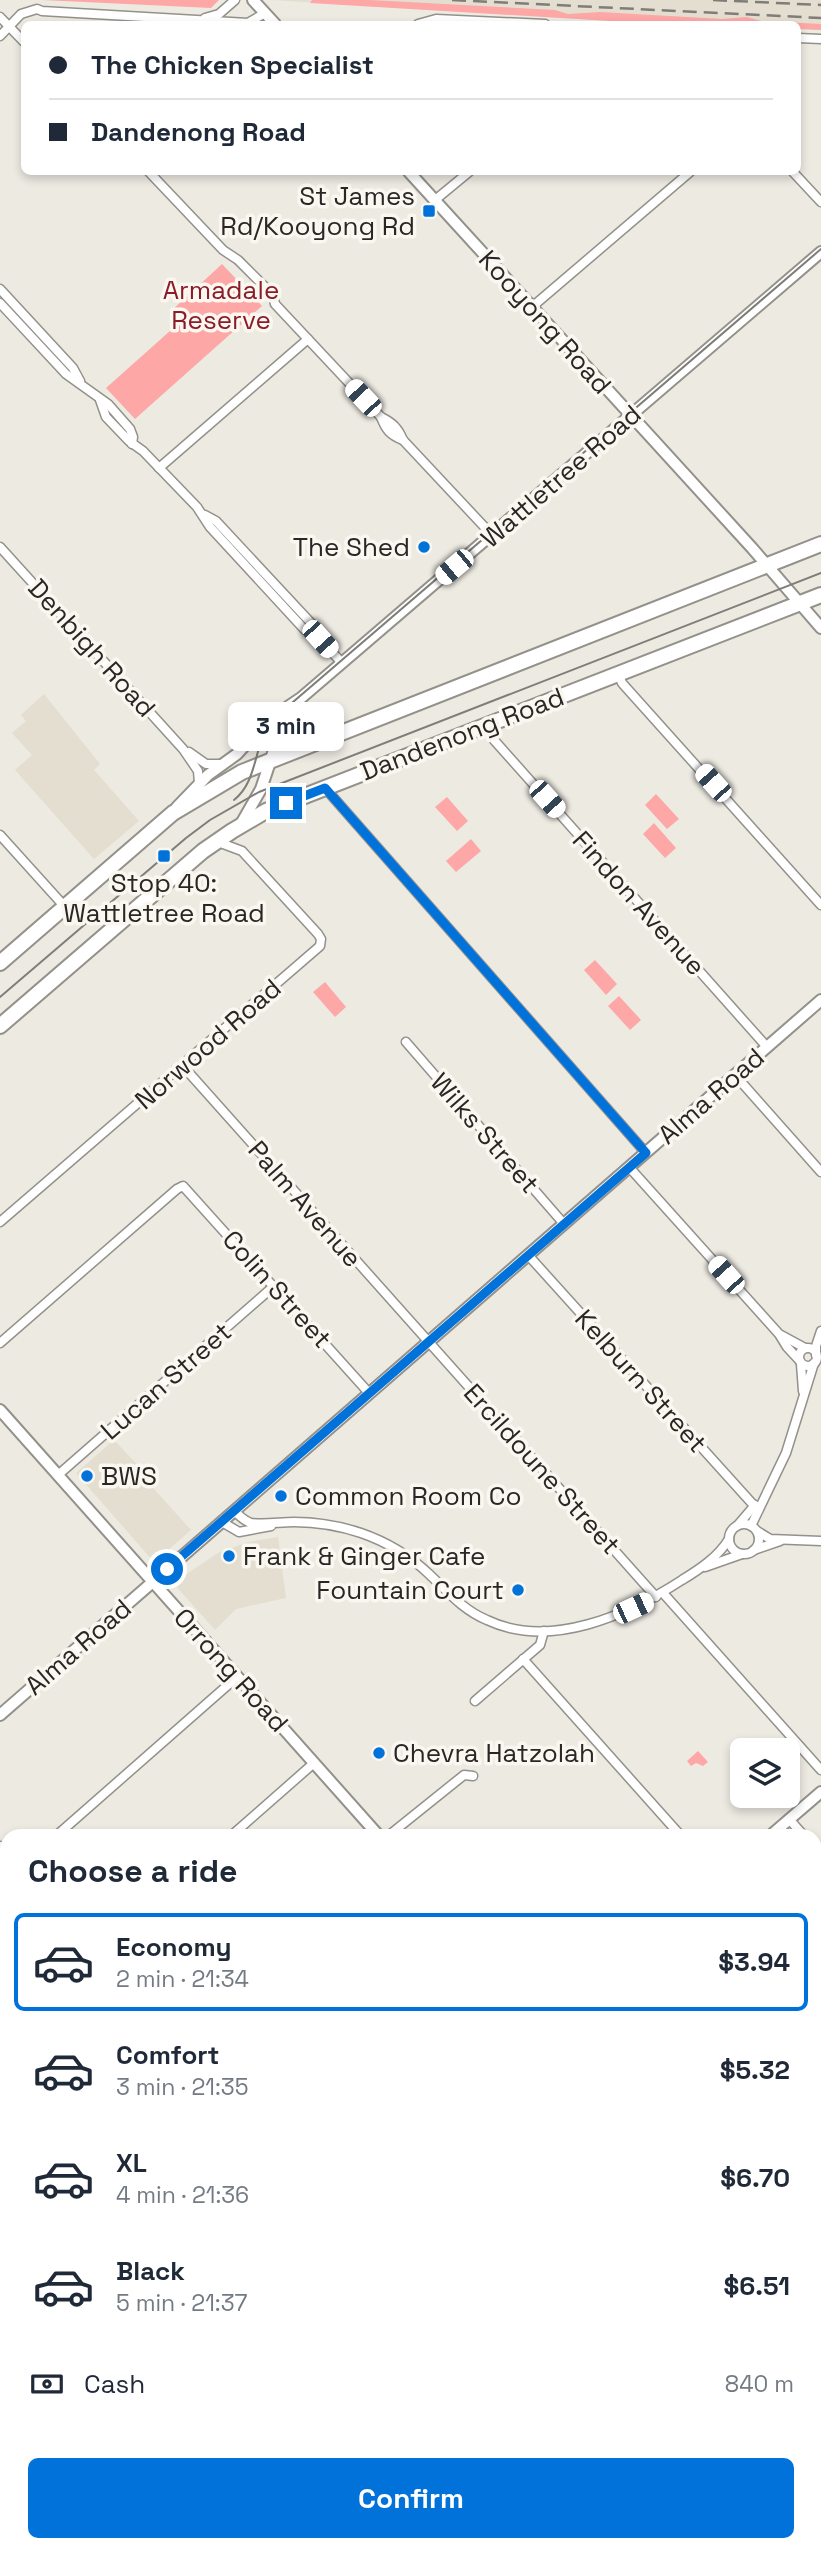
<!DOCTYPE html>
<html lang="en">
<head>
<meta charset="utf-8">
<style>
  :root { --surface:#fff; --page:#f2f2f3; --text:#1f2937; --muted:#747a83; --line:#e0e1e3; --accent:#0072da }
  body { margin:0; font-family:"Space Grotesk",sans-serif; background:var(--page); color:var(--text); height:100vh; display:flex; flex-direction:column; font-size:26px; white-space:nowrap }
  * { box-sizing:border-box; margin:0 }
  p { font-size:23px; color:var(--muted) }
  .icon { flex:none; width:38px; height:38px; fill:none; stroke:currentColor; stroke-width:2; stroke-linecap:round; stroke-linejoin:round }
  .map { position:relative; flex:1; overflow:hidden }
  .drawer { position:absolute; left:0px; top:1829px; width:822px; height:723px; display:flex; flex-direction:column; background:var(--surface); border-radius:21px 21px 0 0; box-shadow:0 4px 10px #0003 }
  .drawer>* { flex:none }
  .hud { position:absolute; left:21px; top:21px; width:780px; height:154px; border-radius:10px; box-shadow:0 4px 10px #0003; display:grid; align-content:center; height:154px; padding:0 28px; background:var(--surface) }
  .fabs { position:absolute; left:730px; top:1738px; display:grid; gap:14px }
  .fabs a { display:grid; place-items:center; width:70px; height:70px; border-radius:10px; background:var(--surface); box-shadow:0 4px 10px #0003; font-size:35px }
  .end { position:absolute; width:32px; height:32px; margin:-16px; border:9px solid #0072da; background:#fff; box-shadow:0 0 0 4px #fff }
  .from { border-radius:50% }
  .bubble { position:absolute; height:49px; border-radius:10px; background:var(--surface); box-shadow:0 4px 10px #0003; font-size:23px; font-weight:600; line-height:49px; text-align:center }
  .car { position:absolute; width:21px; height:42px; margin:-21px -10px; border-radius:9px; box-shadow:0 0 5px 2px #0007; background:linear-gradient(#fff 24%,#345 0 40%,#fff 0 76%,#345 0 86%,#fff 0) }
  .hud b { display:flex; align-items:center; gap:24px; height:66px; font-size:26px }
  .hud b+b { border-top:2px solid var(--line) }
  .hud i { width:18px; height:18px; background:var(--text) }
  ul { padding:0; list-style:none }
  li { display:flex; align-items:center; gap:21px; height:98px; margin:0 14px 10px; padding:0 14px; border:4px solid transparent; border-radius:10px }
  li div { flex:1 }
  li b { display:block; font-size:26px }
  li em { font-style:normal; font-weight:600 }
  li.selected { border-color:var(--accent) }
  li>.icon { width:63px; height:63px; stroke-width:1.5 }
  h2 { padding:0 28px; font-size:32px; line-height:84px }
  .pay { display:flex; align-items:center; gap:18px; height:77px; padding:0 28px; font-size:26px }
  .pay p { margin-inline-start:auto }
  .primary-button { display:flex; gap:14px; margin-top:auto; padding:14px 28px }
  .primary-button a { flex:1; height:80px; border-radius:10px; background:var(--accent); color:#fff; font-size:28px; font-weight:600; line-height:80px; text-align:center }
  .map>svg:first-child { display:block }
</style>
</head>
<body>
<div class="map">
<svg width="821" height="2551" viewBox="0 0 821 2551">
  <rect width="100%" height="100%" fill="#edeae2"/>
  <g fill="#e4ded0">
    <path d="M271,0H821V30L798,29V24L627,22Z"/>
    <path d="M44,694L100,764L94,770L139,821L94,859L15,770L32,755L12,733L26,721L21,715Z"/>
    <path d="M114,1440L148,1476L145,1479L191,1530L154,1562L76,1473Z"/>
    <path d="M278,1537L286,1598L236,1609L215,1630L173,1583L218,1553L248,1542Z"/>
  </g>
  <g fill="#fda8a6">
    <path d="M42,0H219L211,8Z"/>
    <path d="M312,0H370L555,10L568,14L600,12L722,19L747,17L761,21L821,24V30L798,29V24H632L627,22L310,3Z"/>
    <path d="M222,264L262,306L135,419L106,388L180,322L171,311Z"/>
    <path d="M656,794L679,819L667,829L645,805Z"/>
    <path d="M447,797L468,821L457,831L435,807Z"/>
    <path d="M654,823L676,848L665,858L643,834Z"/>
    <path d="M471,839L481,851L456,872L446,861Z"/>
    <path d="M595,960L617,984L606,995L584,970Z"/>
    <path d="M325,982L346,1007L335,1017L313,992Z"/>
    <path d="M619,996L641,1020L630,1030L608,1006Z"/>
    <path d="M698,1751L708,1762L703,1766L696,1763L691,1766L687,1761Z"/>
  </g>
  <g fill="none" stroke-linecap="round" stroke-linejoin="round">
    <g stroke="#94918b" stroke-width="11">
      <g id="street">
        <path d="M0,17L24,42"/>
        <path d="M205,18L219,14L235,0"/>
        <path d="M418,24L436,19L545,24"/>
        <path d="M0,36L21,14L37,9L42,11L248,23L265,13"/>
        <path d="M798,38L821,39"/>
        <path d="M149,172L223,250L238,260L273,295L275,304L381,417C393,423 398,428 403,440L492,535"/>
        <path d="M793,172L821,202"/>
        <path d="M435,200L469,172"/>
        <path d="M0,289L73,368L80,381"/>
        <path d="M0,303L66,374L108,404L130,429L133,437L132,444"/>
        <path d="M532,307L690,172"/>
        <path d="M100,400L106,417L129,441L143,451L197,507L210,527L304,629L320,639"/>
        <path d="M381,417C386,430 390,435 403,440"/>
        <path d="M159,468L308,339"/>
        <path d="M205,515L216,521L311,623L320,639L342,663"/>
        <path d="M0,547L183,749L198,771L199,783"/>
        <path d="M618,673L622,683L821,905"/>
        <path d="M486,725L494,740L767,1047"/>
        <path d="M189,752L206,764H221"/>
        <path d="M325,788L646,1153"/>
        <path d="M0,835L65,907"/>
        <path d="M406,1042L564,1224"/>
        <path d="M182,1065L656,1597"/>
        <path d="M735,1075L821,1172"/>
        <path d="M629,1167L779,1334L787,1347L800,1361"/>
        <path d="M0,1222L320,946L321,939L318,934L242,851L218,842"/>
        <path d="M528,1255L758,1510"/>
        <path d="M781,1335L805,1348"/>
        <path d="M0,1343L177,1189L183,1186L369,1393"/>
        <circle cx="808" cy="1357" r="9"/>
        <path d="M816,1355V1346L821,1331"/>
        <path d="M801,1364L803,1391"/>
        <path d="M58,1475L274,1286"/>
        <path d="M234,1511C240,1516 244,1521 251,1523C265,1525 280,1522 294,1522C317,1522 340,1526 361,1533C387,1542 410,1556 429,1574C448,1592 463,1610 487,1620C550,1650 628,1615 682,1580C700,1569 718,1557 729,1539"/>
        <path d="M222,1522L239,1532L271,1526"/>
        <circle cx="744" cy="1539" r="15"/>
        <path d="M737,1526L755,1505"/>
        <path d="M751,1526L786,1453L814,1363"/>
        <path d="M757,1531L770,1539L821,1541"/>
        <path d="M754,1550L780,1541"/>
        <path d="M705,1567L742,1554"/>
        <path d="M663,1593L821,1770"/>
        <path d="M523,1659L681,1836"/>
        <path d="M475,1701L540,1645L544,1631"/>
        <path d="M789,1819L804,1836"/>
        <path d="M56,1836L237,1677"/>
        <path d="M231,1836L314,1763"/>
        <path d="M388,1836L464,1775L473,1776"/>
        <path d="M0,1846L7,1854"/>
        <path d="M816,1849L821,1855"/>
        <path d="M816,2008L821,2003"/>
        <path d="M0,2043L7,2051"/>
        <path d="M0,2127L7,2120"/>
        <path d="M0,2157L7,2165"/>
        <path d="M816,2301L821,2296"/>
        <path d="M0,2355L7,2363"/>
        <path d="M495,2544L501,2551"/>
        <path d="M345,2551L346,2544"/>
      </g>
    </g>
    <g stroke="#94918b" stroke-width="14">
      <g id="secondary">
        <path d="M253,0L275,24"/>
        <path d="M409,172L752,548L821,628"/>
        <path d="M177,807L208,775L237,754L267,721L301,698L821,252"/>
        <path d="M241,824L261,789L278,738L297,703"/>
        <path d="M0,1410L379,1836"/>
        <path d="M0,1715L821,1000"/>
        <path d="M770,1836L821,1792"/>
        <path d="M816,2326L821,2332"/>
        <path d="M816,2430L821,2425"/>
        <path d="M0,2507L7,2500"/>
        <path d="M676,2551L684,2544"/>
      </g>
    </g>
    <g stroke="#94918b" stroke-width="18">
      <g id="highway">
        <path d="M0,963L173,813L242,772L821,544"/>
        <path d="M0,1026L203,851L232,831L266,811L821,595"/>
      </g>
    </g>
    <use href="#street" stroke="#fff" stroke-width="8"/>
    <use href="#secondary" stroke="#fff" stroke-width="10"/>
    <use href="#highway" stroke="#fff" stroke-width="14"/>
    <g stroke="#7f7d78" stroke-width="2">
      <path d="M234,800C259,780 253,744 272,720L821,249"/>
      <path d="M0,997L186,838L210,820L259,792L821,573"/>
      <path d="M816,2427L821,2422"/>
      <path d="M673,2551L680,2544"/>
    </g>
    <g stroke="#7f7d78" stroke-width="2.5" stroke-dasharray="14 7" stroke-linecap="butt">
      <path d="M452,0L821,18"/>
      <path d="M713,0L821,5"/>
    </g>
  </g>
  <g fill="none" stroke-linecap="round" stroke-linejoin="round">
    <path stroke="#0072da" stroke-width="9" d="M167,1569L646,1153L325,788L286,803"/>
  </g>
  <g fill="#0072da" stroke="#faf7f0" stroke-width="2.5">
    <rect x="422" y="204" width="14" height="14" rx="3.5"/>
    <circle cx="424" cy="547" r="7"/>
    <rect x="157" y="849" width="14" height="14" rx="3.5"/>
    <circle cx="87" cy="1476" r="7"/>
    <circle cx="281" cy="1496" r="7"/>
    <circle cx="229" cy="1556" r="7"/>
    <circle cx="518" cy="1590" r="7"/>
    <circle cx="379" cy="1753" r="7"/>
  </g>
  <g text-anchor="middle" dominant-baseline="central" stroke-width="7" stroke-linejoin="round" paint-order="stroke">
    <g font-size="26" fill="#282725" stroke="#faf7f0" text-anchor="start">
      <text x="415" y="196" text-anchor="end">St James<tspan x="415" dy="30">Rd/Kooyong Rd</tspan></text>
      <text x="410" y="547" text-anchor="end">The Shed</text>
      <text x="164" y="883" text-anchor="middle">Stop 40:<tspan x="164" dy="30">Wattletree Road</tspan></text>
      <text x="101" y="1476">BWS</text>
      <text x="295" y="1496">Common Room Co</text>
      <text x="243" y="1556">Frank &amp; Ginger Cafe</text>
      <text x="504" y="1590" text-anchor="end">Fountain Court</text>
      <text x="393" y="1753">Chevra Hatzolah</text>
    </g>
    <g font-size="26" fill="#891c28" stroke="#faf7f0">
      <text x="221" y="290">Armadale<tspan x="221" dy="30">Reserve</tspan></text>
    </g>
    <g font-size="26" fill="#282725" stroke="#faf7f0">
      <text transform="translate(545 322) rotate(48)">Kooyong Road</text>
      <text transform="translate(561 476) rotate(-41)">Wattletree Road</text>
      <text transform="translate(92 648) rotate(48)">Denbigh Road</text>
      <text transform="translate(462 734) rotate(-21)">Dandenong Road</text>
      <text transform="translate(639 903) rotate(48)">Findon Avenue</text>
      <text transform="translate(208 1044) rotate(-41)">Norwood Road</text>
      <text transform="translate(711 1096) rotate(-41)">Alma Road</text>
      <text transform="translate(485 1133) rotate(49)">Wilks Street</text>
      <text transform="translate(305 1204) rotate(49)">Palm Avenue</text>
      <text transform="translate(277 1289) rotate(48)">Colin Street</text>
      <text transform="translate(166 1381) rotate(-41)">Lucan Street</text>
      <text transform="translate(641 1381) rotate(48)">Kelburn Street</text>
      <text transform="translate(542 1469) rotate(48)">Ercildoune Street</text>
      <text transform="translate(78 1647) rotate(-41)">Alma Road</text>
      <text transform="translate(231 1670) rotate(48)">Orrong Road</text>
    </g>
  </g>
</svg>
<div class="fabs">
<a><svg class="icon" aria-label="layers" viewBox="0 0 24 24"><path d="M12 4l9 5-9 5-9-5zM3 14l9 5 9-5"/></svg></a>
</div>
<i class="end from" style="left:167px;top:1569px"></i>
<i class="end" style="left:286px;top:803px"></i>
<div class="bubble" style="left:228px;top:702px;width:116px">3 min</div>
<i class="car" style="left:363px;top:398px;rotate:317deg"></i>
<i class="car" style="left:454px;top:567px;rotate:230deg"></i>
<i class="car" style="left:320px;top:639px;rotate:138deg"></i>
<i class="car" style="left:713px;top:783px;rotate:318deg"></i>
<i class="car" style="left:547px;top:799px;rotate:138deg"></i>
<i class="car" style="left:726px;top:1275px;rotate:318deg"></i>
<i class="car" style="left:633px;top:1608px;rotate:65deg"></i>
<div class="hud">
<b><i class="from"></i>The Chicken Specialist</b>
<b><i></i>Dandenong Road</b>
</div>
<section class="drawer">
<h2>Choose a ride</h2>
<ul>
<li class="selected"><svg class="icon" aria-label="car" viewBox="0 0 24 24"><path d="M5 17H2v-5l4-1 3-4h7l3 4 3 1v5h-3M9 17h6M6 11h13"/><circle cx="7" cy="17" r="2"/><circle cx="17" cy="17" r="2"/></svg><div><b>Economy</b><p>2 min · 21:34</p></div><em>$3.94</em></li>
<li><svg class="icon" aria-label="car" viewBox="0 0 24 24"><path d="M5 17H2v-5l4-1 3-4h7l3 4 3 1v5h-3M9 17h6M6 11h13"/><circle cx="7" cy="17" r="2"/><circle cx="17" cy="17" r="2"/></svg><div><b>Comfort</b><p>3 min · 21:35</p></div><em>$5.32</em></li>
<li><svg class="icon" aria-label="car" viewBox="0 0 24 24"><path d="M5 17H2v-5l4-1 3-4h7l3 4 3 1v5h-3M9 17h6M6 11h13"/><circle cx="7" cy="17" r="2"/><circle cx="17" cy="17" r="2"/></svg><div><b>XL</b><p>4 min · 21:36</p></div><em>$6.70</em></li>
<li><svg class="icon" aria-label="car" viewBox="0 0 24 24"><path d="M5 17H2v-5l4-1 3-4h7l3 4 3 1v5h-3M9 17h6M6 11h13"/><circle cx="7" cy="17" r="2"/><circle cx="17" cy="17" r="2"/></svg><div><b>Black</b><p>5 min · 21:37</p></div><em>$6.51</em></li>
</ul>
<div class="pay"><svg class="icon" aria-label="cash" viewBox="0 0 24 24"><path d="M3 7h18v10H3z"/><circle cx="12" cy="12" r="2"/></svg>Cash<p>840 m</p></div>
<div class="primary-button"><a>Confirm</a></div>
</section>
</div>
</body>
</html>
